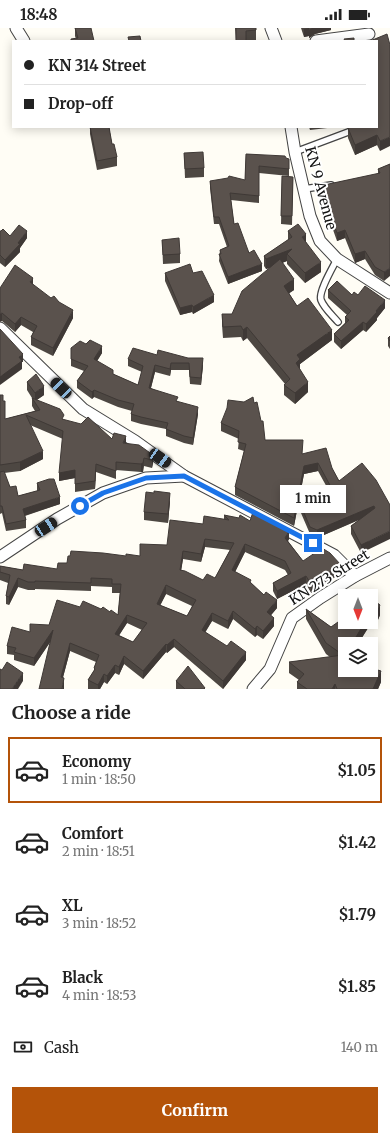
<!DOCTYPE html>
<html lang="en">
<head>
<meta charset="utf-8">
<style>
  :root { --surface:#fff; --page:#f6f6f6; --text:#222; --muted:#767676; --line:#e0e0e0; --accent:#b45309 }
  body { margin:0; font-family:Merriweather,serif; background:var(--page); color:var(--text); height:100vh; display:flex; flex-direction:column; font-size:15px; white-space:nowrap }
  * { box-sizing:border-box; margin:0 }
  p { font-size:13px; color:var(--muted) }
  .icon { flex:none; width:22px; height:22px; fill:none; stroke:currentColor; stroke-width:2; stroke-linecap:round; stroke-linejoin:round }
  .map { position:relative; height:661px; overflow:hidden }
  .sheet { display:flex; flex-direction:column; background:var(--surface); flex:1 }
  .sheet>* { flex:none }
  .hud { position:absolute; left:12px; top:12px; width:366px; height:88px; border-radius:0px; box-shadow:0 2px 10px #0003; display:grid; align-content:center; height:88px; padding:0 12px; background:var(--surface) }
  .needle { width:26px; rotate:180deg }
  .controls { position:absolute; left:338px; top:561px; display:grid; gap:8px }
  .controls a { display:grid; place-items:center; width:40px; height:40px; border-radius:0px; background:var(--surface); box-shadow:0 2px 10px #0003; font-size:20px }
  .end { position:absolute; width:18px; height:18px; margin:-9px; border:5px solid #1a73e8; background:#fff; box-shadow:0 0 0 2px #fff }
  .from { border-radius:50% }
  .bubble { position:absolute; height:28px; border-radius:0px; background:var(--surface); box-shadow:0 2px 10px #0003; font-size:13px; font-weight:700; line-height:28px; text-align:center }
  .car { position:absolute; width:12px; height:24px; margin:-12px -6px; border-radius:5px; box-shadow:0 0 3px 1px #0007; background:linear-gradient(#222 24%,#8ab4d8 0 40%,#222 0 76%,#8ab4d8 0 86%,#222 0) }
  .hud b { display:flex; align-items:center; gap:14px; height:38px; font-size:15px }
  .hud b+b { border-top:1px solid var(--line) }
  .hud i { width:10px; height:10px; background:var(--text) }
  ul { padding:0; list-style:none }
  li { display:flex; align-items:center; gap:12px; height:66px; margin:0 8px 6px; padding:0 4px; border:2px solid transparent; border-radius:0px }
  li div { flex:1 }
  li b { display:block; font-size:15px }
  li em { font-style:normal; font-weight:700 }
  li.selected { border-color:var(--accent) }
  li>.icon { width:36px; height:36px; stroke-width:1.5 }
  h2 { padding:0 12px; font-size:18px; line-height:48px }
  .pay { display:flex; align-items:center; gap:10px; height:44px; padding:0 12px; font-size:15px }
  .pay p { margin-inline-start:auto }
  .button { display:flex; gap:8px; margin-top:auto; padding:8px 12px }
  .button a { flex:1; height:46px; border-radius:0px; background:var(--accent); color:#fff; font-size:16px; font-weight:700; line-height:46px; text-align:center }
  .status { display:flex; justify-content:space-between; align-items:center; height:28px; padding:0 20px; background:var(--surface); direction:ltr }
  .status svg { height:11px; fill:currentColor }
  .map>svg:first-child { display:block }
</style>
</head>
<body>
<div class="status"><b>18:48</b><svg viewBox="0 0 49 12"><path d="M0 12V9h3v3zM5 12V6h3v6zM10 12V3h3v9zM15 12V0h3v12zM26 1h20v11H26zM47 4h2v5h-2z"/></svg></div>
<div class="map">
<svg width="390" height="661" viewBox="0 0 390 661">
  <rect width="100%" height="100%" fill="#fffdf5"/>
  <g fill="none" stroke-linecap="round" stroke-linejoin="round">
    <g stroke="#444" stroke-width="8">
      <g id="service">
        <path d="M295,124L351,103"/>
        <path d="M304,161L331,157"/>
        <path d="M337,231C333,239 318,264 321,272C324,280 332,287 338,294"/>
      </g>
    </g>
    <g stroke="#444" stroke-width="13">
      <g id="minor">
        <path d="M16,0L24,13"/>
        <path d="M271,0L276,13"/>
        <path d="M316,13L369,6"/>
        <path d="M291,99L295,124L310,188L320,213L337,231L390,265"/>
        <path d="M0,300L83,381L135,413L184,448L334,527L355,548"/>
        <path d="M0,529L57,491L103,465L146,450L184,448"/>
        <path d="M253,661L270,641L292,590L320,570L355,548L390,530"/>
      </g>
    </g>
    <use href="#service" stroke="#fff" stroke-width="5.5"/>
    <use href="#minor" stroke="#fff" stroke-width="11"/>
  </g>
  <g fill="#4d4742" fill-rule="evenodd">
    <path d="M75,0L94,13L76,11L75,8Z"/>
    <path d="M235,0H256V13H236Z"/>
    <path d="M301,0H331V2L315,6L309,10V8L304,9Z"/>
    <path d="M387,6L380,123L377,117L355,127L348,110V100L377,99Z"/>
    <path d="M90,99H109L112,116L117,129V138L97,142L90,106Z"/>
    <path d="M309,99H336L310,102Z"/>
    <path d="M184,125L204,140V149L185,150Z"/>
    <path d="M246,126L286,130L289,138V148L259,145V175L231,172L234,196L249,225L262,243L228,256L219,233L220,222L227,219L219,196H214L210,160V153L245,152Z"/>
    <path d="M390,136L384,253L375,247L365,231L355,235L345,210L337,213L327,185H326L324,157L378,146V141Z"/>
    <path d="M282,148L293,149L292,197L281,196Z"/>
    <path d="M0,203L10,208L27,210L20,220V224L5,239L0,235Z"/>
    <path d="M288,203L306,214L321,244L305,255L287,236V233L282,235L294,262L289,265L297,278L332,312L300,336V341L308,364L295,376L284,367V357L285,356L247,310L243,313L241,309L223,310L222,297V286H232L270,240L266,241L264,238V228L288,212Z"/>
    <path d="M162,212L180,226V235L163,236Z"/>
    <path d="M165,245L214,274L193,286L192,284L180,287L165,253Z"/>
    <path d="M33,257L73,290L53,328L31,317V309L33,304L21,297L15,304L2,293L0,260Z"/>
    <path d="M328,262L352,267H358L385,280L377,290V292L366,304L363,302L341,321L334,314V306L345,295V289L347,287L328,270Z"/>
    <path d="M390,308V321L388,318V310Z"/>
    <path d="M71,320L102,325L97,333L113,346L138,357L142,344L128,338V331L157,327L203,337L201,357L190,356L189,342H171L170,348L155,344L151,360L178,374L198,386L193,417L184,415L166,408V401L141,396L131,393V386L132,383L118,379L94,369L92,371L77,360V353L84,343L71,338Z"/>
    <path d="M27,354L44,367L37,372L64,392L153,427V435L152,440L144,438L143,444H141L116,442V451L96,444L95,461L75,464V450L59,453L63,411L30,397L43,431L20,443L4,445L10,459L18,468L37,463V455L60,476L25,488L26,492V500L6,503L2,485L0,486V367L3,373L5,391L35,383L32,378V370L27,362Z"/>
    <path d="M254,375L265,412L303,426L332,440L339,453L390,477L361,525L351,506V498L359,492L317,510L310,506L301,485V478L329,463L318,443L304,446L294,498L235,467V459L244,423L238,421L239,411L221,403V395Z"/>
    <path d="M170,473L168,495L144,492V484Z"/>
    <path d="M224,487L250,493L289,511L288,513L303,533L341,545L311,565L306,556L277,571L273,563V555L288,547L285,542L245,524L235,544L251,555L277,580L271,587L274,598L263,611L257,607L255,609L233,591L228,601L212,593L205,604L246,632L223,661L174,619L167,625L166,624L143,651L124,636L119,647L115,645L107,656L104,654L100,661H88V652L94,643V640L96,634L70,623L63,649L64,658L50,614L34,638L14,632V627L7,626V618L30,604L49,597L80,579L110,584L118,587L120,565H112V559L91,558V563L35,561V562H28L18,559L9,577L6,576V568L8,555L0,552V538L23,542L57,541L67,535L126,528H140L167,517L203,496L224,491ZM205,519L230,522L215,550L203,552L181,542L183,531L201,534ZM166,566L192,578L187,588L160,577ZM127,595L142,602L133,614L119,607Z"/>
    <path d="M371,570L380,587L375,599L368,600L358,616H345L376,642L381,654L378,661H297V654L299,652L289,645V634L330,629L326,626L306,591V581L331,599L345,594H371Z"/>
    <path d="M176,653L205,661H176Z"/>
  </g>
  <g fill="#3f3936">
    <path d="M309,0V8L304,9V1Z"/>
    <path d="M312,0H331V2L315,6L309,10V2Z"/>
    <path d="M377,107V117L355,127V117Z"/>
    <path d="M390,109V118L380,123V113Z"/>
    <path d="M345,202V210L337,213V205Z"/>
    <path d="M27,203V210L20,220V224L5,239V232Z"/>
    <path d="M306,206V216L302,209Z"/>
    <path d="M292,221L287,226V233L266,241V231Z"/>
    <path d="M365,223V231L355,235V226Z"/>
    <path d="M321,234V244L305,255V245Z"/>
    <path d="M262,236V243L228,256V249Z"/>
    <path d="M390,240V248L384,253V244Z"/>
    <path d="M33,250V258L30,254Z"/>
    <path d="M294,251V262L284,269V258Z"/>
    <path d="M214,267V274L193,286V279Z"/>
    <path d="M385,272V280L377,290V292L366,304V296Z"/>
    <path d="M192,277V284L180,287V280Z"/>
    <path d="M73,282V290L53,328V320Z"/>
    <path d="M2,285V293L0,294V286Z"/>
    <path d="M21,289V297L15,304V296Z"/>
    <path d="M363,294V302L341,321V313Z"/>
    <path d="M247,299V310L243,313V302Z"/>
    <path d="M332,302V312L300,336V341L296,335L297,327Z"/>
    <path d="M102,318V325L94,338V331Z"/>
    <path d="M23,326V334H22V341L0,357V349L19,329Z"/>
    <path d="M203,330V337L201,357V350Z"/>
    <path d="M171,335V342L170,348V341Z"/>
    <path d="M155,337V344L149,367V360Z"/>
    <path d="M308,354V364L295,376V365Z"/>
    <path d="M44,358V367L35,373V365Z"/>
    <path d="M94,362V369L92,371V364Z"/>
    <path d="M198,379V386L193,417V410Z"/>
    <path d="M126,408V416L123,415Z"/>
    <path d="M43,423V431L20,443V434Z"/>
    <path d="M153,427V435L152,440V432Z"/>
    <path d="M144,430L143,444H141V436Z"/>
    <path d="M318,435V443L304,446L294,498V490L304,438Z"/>
    <path d="M96,436V444L95,461V453Z"/>
    <path d="M75,442V450L59,453V445Z"/>
    <path d="M170,465V473L168,495V486Z"/>
    <path d="M60,469V476L23,488V481Z"/>
    <path d="M374,478V485L317,510V502Z"/>
    <path d="M289,503V511L285,518V510Z"/>
    <path d="M390,503V511L361,525V517Z"/>
    <path d="M205,511V519L201,534V526Z"/>
    <path d="M245,516V524L232,550V542Z"/>
    <path d="M183,523V531L180,550V542Z"/>
    <path d="M341,537V545L311,565V556Z"/>
    <path d="M306,548V556L277,571V563Z"/>
    <path d="M18,550V559L9,577V569Z"/>
    <path d="M166,557V566L157,584V576Z"/>
    <path d="M277,572V580L267,592V584Z"/>
    <path d="M380,577V587L375,599V588Z"/>
    <path d="M233,583V591L228,601V593Z"/>
    <path d="M212,585V593L202,610V602Z"/>
    <path d="M127,587V595L115,614V606Z"/>
    <path d="M274,590V598L263,611V603Z"/>
    <path d="M365,594H368V600L358,616H353V614Z"/>
    <path d="M257,598V607L255,609V601Z"/>
    <path d="M53,602V610L34,638V630Z"/>
    <path d="M174,611V619L167,625V617Z"/>
    <path d="M70,615V623L61,657V649Z"/>
    <path d="M166,616V624L143,651V643Z"/>
    <path d="M246,624V632L223,661V653Z"/>
    <path d="M124,628V636L119,647V639Z"/>
    <path d="M376,631V642H371V639Z"/>
    <path d="M115,637V645L107,656V648Z"/>
    <path d="M381,643V654L378,661H373Z"/>
    <path d="M23,645V653L18,661H12Z"/>
    <path d="M104,646V654L100,661H98V657Z"/>
    <path d="M64,650V661H62Z"/>
    <path d="M335,656V661H332Z"/>
  </g>
  <g fill="#5a524d" stroke="#3f3936" fill-rule="evenodd">
    <path d="M75,0H91L94,13H71V11L78,10Z"/>
    <path d="M236,0H256V2L246,3V13H236Z"/>
    <path d="M387,6L390,17V109L380,113L377,107L355,117L348,100L352,99H377V13H370Z"/>
    <path d="M140,8L141,13H129L128,9Z"/>
    <path d="M354,10V13H345L344,11Z"/>
    <path d="M90,99H109L112,116H114L117,129L97,133Z"/>
    <path d="M203,124L204,140L185,141L184,125Z"/>
    <path d="M246,126L285,128L286,130L289,131V141L259,138V168L230,165L234,196L238,195L249,225L254,222L262,236L228,249L219,226H221L220,222L229,218L219,189H214L210,153L228,150L229,148L245,152Z"/>
    <path d="M390,136V240L384,244L375,239L365,223L355,226L345,202L337,205L327,177H326L324,157L380,145L378,141Z"/>
    <path d="M282,148L293,149L292,188H281Z"/>
    <path d="M298,196L306,206L302,209L321,234L305,245L287,226L292,221L266,231L264,228L292,209L288,203Z"/>
    <path d="M19,197L27,203L18,215L20,216L5,232L0,227V203H1L3,201L10,208Z"/>
    <path d="M179,210L180,226L163,227L162,212Z"/>
    <path d="M280,231L294,251L284,258L297,278L308,270L332,302L297,327L300,331L296,335L308,354L295,365L284,357L290,351L247,299L243,302L241,298L223,299L222,286H232L242,263Z"/>
    <path d="M190,236L193,245L202,243L214,267L193,279L192,277L180,280L165,245Z"/>
    <path d="M15,237L33,250L30,254L51,270L54,268L59,274L73,282L53,320L31,309L37,298L21,289L15,296L2,285L0,286V260Z"/>
    <path d="M337,253L352,267L354,264L358,267L365,258L385,272L376,283L377,284L366,296L363,294L341,313L334,306L349,292L345,289L351,283L328,262Z"/>
    <path d="M0,301L23,326L19,329L22,333L0,349Z"/>
    <path d="M390,308V313L388,310Z"/>
    <path d="M90,312L102,318L94,331L113,342V346L138,357L143,338L128,331L133,320L157,327L158,322L188,330H203L201,350L190,349L189,335H171L170,341L155,337L149,360L178,369L176,373L198,379L193,410L184,408L166,401L168,395L141,389L131,386L134,376L118,372L94,362L92,364L77,353L88,338L71,331V320L80,313L86,316Z"/>
    <path d="M36,346L44,358L35,365L27,354Z"/>
    <path d="M0,367H3V373H5V391L40,382L32,370L60,381L64,387L62,391L81,396L88,389L112,411L114,405L126,408L123,415L139,417L153,427L152,432L144,430L143,435L141,436L116,434V443L96,436L95,453L75,456V442L59,445L63,403L26,387L43,423L20,434L0,437Z"/>
    <path d="M253,369L254,375L257,374L261,393H263L265,412H303L302,426L326,420L332,440L339,453L362,435L376,452L390,477V503L361,517L351,498L375,480L374,478L317,502L310,499L301,478L332,461L318,435L304,438L294,490L235,459L246,416L238,414L239,403L221,395L227,380L228,372L244,374Z"/>
    <path d="M4,443L10,459L16,458L18,468L40,462L37,455L49,451H54L60,469L23,481L26,492L6,496L2,478H0V444Z"/>
    <path d="M154,463L170,465L168,486L144,484L146,464L154,465Z"/>
    <path d="M253,484L289,503L285,510L303,533L322,520L330,525L341,537L311,556L306,548L277,563L273,555L291,545L285,533L245,516L232,542L251,552L250,554L264,567L266,564L277,572L267,584L274,590L263,603L257,598L255,601L233,583L228,593L212,585L202,602L227,618L231,613L246,624L223,653L174,611L167,617L166,616L143,643L124,628L119,639L115,637L107,648L104,646L98,657L88,652L95,641L94,640L99,627L70,615L61,649L64,650L62,661H39L53,602L34,630L14,624L16,620L7,618L12,599L30,604V596L49,597L57,572L80,579L83,573L101,581L103,579L110,584L111,582L118,587L121,556H112V551L91,550V555L35,553V554H28L18,550L9,569L6,568L10,547L0,544V538L23,542L24,536L57,541L58,535H67L68,528H70L71,523L103,525L126,528V526L140,528V516L167,517L170,492L203,496L204,488L229,492L224,487L239,490L240,487L250,493ZM205,511L234,515L215,550L207,546L203,552L185,543L180,542L183,523L201,526ZM166,557L196,572L187,588L157,576ZM127,587L147,595L133,614L115,606Z"/>
    <path d="M363,564L368,568H360Z"/>
    <path d="M371,570L380,577L375,588L371,589Z"/>
    <path d="M306,581L331,599L345,589V594H365L353,614L355,616H345V642H371V640L381,643L373,661H337L335,656L332,661H307L297,654L304,646L289,634L343,627L326,615Z"/>
    <path d="M371,628L376,631L371,639Z"/>
    <path d="M7,634L23,645L12,661H0V641L2,642Z"/>
    <path d="M188,638L205,660L204,661H185L176,653Z"/>
  </g>
  <g fill="none" stroke-linecap="round" stroke-linejoin="round">
    <path stroke="#1a73e8" stroke-width="5" d="M80,478L103,465L146,450L184,448L313,515"/>
  </g>
  <g text-anchor="middle" dominant-baseline="central" stroke-width="4" stroke-linejoin="round" paint-order="stroke">
    <g font-size="14" fill="#111" stroke="#fff">
      <text transform="translate(321 160) rotate(75)">KN 9 Avenue</text>
      <text transform="translate(329 549) rotate(-32)">KN 273 Street</text>
    </g>
  </g>
</svg>
<div class="controls">
<a><svg class="needle" viewBox="-14 -14 28 28"><path d="M0-13l5 13h-10z" fill="#e53935"/><path d="M0 13l5-13h-10z" fill="#767676"/></svg></a>
<a><svg class="icon" aria-label="layers" viewBox="0 0 24 24"><path d="M12 4l9 5-9 5-9-5zM3 14l9 5 9-5"/></svg></a>
</div>
<i class="end from" style="left:80px;top:478px"></i>
<i class="end" style="left:313px;top:515px"></i>
<div class="bubble" style="left:280px;top:457px;width:66px">1 min</div>
<i class="car" style="left:61px;top:360px;rotate:314deg"></i>
<i class="car" style="left:160px;top:430px;rotate:125deg"></i>
<i class="car" style="left:46px;top:499px;rotate:57deg"></i>
<div class="hud">
<b><i class="from"></i>KN 314 Street</b>
<b><i></i>Drop-off</b>
</div>
</div>
<section class="sheet">
<h2>Choose a ride</h2>
<ul>
<li class="selected"><svg class="icon" aria-label="car" viewBox="0 0 24 24"><path d="M5 17H2v-5l4-1 3-4h7l3 4 3 1v5h-3M9 17h6M6 11h13"/><circle cx="7" cy="17" r="2"/><circle cx="17" cy="17" r="2"/></svg><div><b>Economy</b><p>1 min · 18:50</p></div><em>$1.05</em></li>
<li><svg class="icon" aria-label="car" viewBox="0 0 24 24"><path d="M5 17H2v-5l4-1 3-4h7l3 4 3 1v5h-3M9 17h6M6 11h13"/><circle cx="7" cy="17" r="2"/><circle cx="17" cy="17" r="2"/></svg><div><b>Comfort</b><p>2 min · 18:51</p></div><em>$1.42</em></li>
<li><svg class="icon" aria-label="car" viewBox="0 0 24 24"><path d="M5 17H2v-5l4-1 3-4h7l3 4 3 1v5h-3M9 17h6M6 11h13"/><circle cx="7" cy="17" r="2"/><circle cx="17" cy="17" r="2"/></svg><div><b>XL</b><p>3 min · 18:52</p></div><em>$1.79</em></li>
<li><svg class="icon" aria-label="car" viewBox="0 0 24 24"><path d="M5 17H2v-5l4-1 3-4h7l3 4 3 1v5h-3M9 17h6M6 11h13"/><circle cx="7" cy="17" r="2"/><circle cx="17" cy="17" r="2"/></svg><div><b>Black</b><p>4 min · 18:53</p></div><em>$1.85</em></li>
</ul>
<div class="pay"><svg class="icon" aria-label="cash" viewBox="0 0 24 24"><path d="M3 7h18v10H3z"/><circle cx="12" cy="12" r="2"/></svg>Cash<p>140 m</p></div>
<div class="button"><a>Confirm</a></div>
</section>
</body>
</html>
